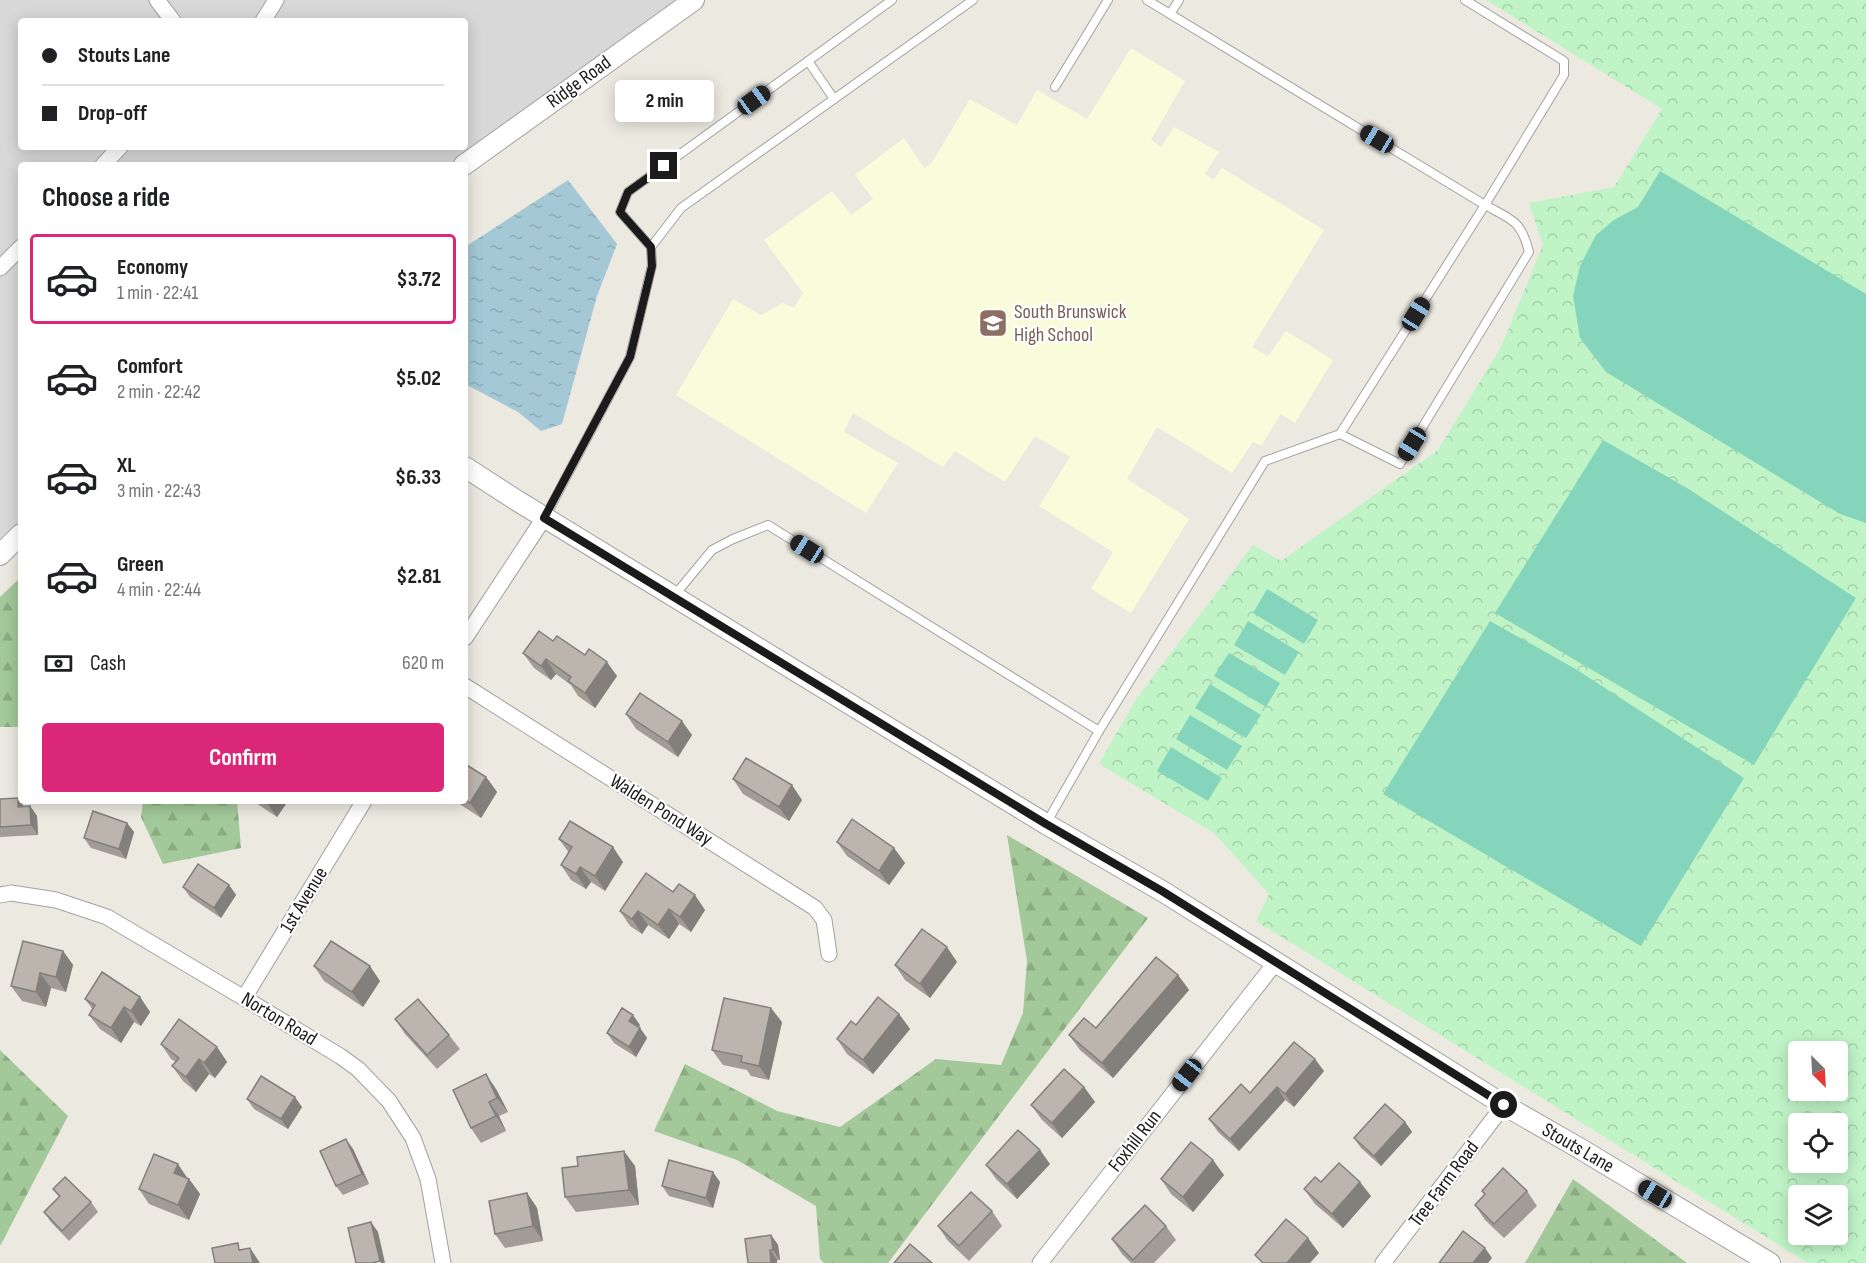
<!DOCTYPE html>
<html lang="en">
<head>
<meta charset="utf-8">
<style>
  :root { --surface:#fff; --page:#f6f6f6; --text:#202124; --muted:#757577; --line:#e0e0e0; --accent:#db2777 }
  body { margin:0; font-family:"Sofia Sans Condensed",sans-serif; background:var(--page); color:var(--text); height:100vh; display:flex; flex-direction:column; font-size:22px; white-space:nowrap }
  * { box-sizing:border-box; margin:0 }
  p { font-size:20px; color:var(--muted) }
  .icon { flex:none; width:33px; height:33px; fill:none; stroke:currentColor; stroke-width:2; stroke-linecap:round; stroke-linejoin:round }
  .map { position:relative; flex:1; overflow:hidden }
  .details { position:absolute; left:18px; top:162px; width:450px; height:642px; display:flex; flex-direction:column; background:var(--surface); border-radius:6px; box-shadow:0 3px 15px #0003 }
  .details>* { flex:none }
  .guide { position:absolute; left:18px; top:18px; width:450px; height:132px; border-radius:6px; box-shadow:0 3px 15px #0003; display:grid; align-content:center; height:132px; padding:0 24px; background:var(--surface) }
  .needle { width:39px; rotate:156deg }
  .controls { position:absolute; left:1788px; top:1041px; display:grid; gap:12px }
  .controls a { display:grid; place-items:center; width:60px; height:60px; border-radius:6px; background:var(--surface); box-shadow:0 3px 15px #0003; font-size:30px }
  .end { position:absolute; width:27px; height:27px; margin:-14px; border:8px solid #1b1b1b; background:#fff; box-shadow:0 0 0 3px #fff }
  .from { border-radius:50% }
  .bubble { position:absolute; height:42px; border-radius:6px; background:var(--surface); box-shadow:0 3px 15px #0003; font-size:20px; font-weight:700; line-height:42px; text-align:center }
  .car { position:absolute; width:18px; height:36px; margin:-18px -9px; border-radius:8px; box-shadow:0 0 4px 2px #0007; background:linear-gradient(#222 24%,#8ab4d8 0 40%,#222 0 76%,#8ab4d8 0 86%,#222 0) }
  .guide b { display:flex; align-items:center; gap:21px; height:57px; font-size:22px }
  .guide b+b { border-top:2px solid var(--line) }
  .guide i { width:15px; height:15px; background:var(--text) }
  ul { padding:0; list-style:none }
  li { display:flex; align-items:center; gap:18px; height:90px; margin:0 12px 9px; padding:0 12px; border:3px solid transparent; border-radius:6px }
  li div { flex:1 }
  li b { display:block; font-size:22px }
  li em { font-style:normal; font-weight:700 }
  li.active { border-color:var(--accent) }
  li>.icon { width:54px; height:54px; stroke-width:1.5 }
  h2 { padding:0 24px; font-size:27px; line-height:72px }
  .pay { display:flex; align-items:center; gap:15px; height:66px; padding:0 24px; font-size:22px }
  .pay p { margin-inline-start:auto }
  .action { display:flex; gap:12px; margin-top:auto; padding:12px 24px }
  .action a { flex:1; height:69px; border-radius:6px; background:var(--accent); color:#fff; font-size:24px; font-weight:700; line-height:69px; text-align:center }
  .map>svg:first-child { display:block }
</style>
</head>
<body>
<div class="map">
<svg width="1866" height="1263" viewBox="0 0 1866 1263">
  <defs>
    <pattern id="forest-firs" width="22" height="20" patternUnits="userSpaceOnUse" patternTransform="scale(1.5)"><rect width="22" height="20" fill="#a3c899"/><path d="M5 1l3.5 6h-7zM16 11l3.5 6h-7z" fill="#8cab83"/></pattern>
    <pattern id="park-crowns" width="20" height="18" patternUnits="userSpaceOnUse" patternTransform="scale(1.5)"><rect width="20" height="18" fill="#c0f4c7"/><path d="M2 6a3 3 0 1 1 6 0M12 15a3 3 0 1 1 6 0" fill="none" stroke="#a4d1aa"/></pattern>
    <pattern id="water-ripples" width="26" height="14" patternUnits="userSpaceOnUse" patternTransform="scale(1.5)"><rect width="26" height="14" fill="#a4c8d6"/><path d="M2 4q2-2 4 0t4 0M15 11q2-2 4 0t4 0" fill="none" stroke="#8dabb7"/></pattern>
  </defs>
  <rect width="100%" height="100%" fill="#ece9e1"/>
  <path fill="#d9d8d8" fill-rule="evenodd" d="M0,0H694L465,165H21V534L0,555ZM21,21H465V147H21Z"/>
  <path fill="#f9fcda" d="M1131,48L1185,81L1151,140L1161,147L1174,127L1219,152L1205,174L1213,180L1222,168L1324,230L1252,347L1268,356L1286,331L1333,360L1295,423L1281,414L1261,446L1253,442L1232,473L1157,427L1127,479L1189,519L1131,613L1091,589L1113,552L1039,506L1070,457L1035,436L1005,482L955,451L943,467L853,413L844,432L898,463L866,513L676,395L733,299L761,315L783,303L794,308L803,293L764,240L832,191L851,215L873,199L855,175L904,138L924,168L931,164L970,99L1017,125L1037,90L1087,119Z"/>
  <g fill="url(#forest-firs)">
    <path d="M21,577V727H0V597Z"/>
    <path d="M143,801H237L241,848L163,864L141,817Z"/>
    <path d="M1007,835L1148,918L888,1263H824L820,1259L816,1206L737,1160L654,1131L685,1064L777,1111L840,1127L936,1059L1001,1065L1023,1013L1027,961Z"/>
    <path d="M0,1050L68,1116L0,1246Z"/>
    <path d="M1573,1179L1687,1263H1525Z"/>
  </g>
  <path fill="url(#park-crowns)" fill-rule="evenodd" d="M1486,0H1866V1263H1808L1256,921L1269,894L1214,833L1099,764L1136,699L1253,545L1281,561L1438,450L1501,347L1543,245L1529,203L1614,187L1662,109ZM1798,1052H1838V1090H1798ZM1798,1124H1838V1162H1798ZM1798,1196H1838V1234H1798Z"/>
  <g fill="#84d5bb">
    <path d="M1660,171L1866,294V523L1840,514L1606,372L1580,338L1573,296L1580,266L1596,235L1614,220L1638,207Z"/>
    <path d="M1603,440L1687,488L1856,598L1754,765L1495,613Z"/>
    <path d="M1267,589L1318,620L1304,644L1253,613Z"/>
    <path d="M1248,621L1299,652L1285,675L1234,645Z"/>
    <path d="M1490,621L1574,668L1744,778L1641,946L1383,794Z"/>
    <path d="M1229,653L1280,683L1266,707L1214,676Z"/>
    <path d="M1210,684L1261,715L1246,738L1195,708Z"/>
    <path d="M1190,715L1242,746L1227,770L1176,739Z"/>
    <path d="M1171,747L1222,778L1208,801L1157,771Z"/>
  </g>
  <path fill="url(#water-ripples)" d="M568,180L617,244L597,296L562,424L541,431L518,412L465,384V247Z"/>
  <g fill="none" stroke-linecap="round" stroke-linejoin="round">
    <g stroke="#a2a2a2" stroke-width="10">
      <g id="service">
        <path d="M1170,14L1179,0"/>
        <path d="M808,61L834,99"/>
        <path d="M1055,87L1108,0"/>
        <path d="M651,247L681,208L973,0"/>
        <path d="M1340,434L1400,464L1529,252C1521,220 1512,220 1485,205L1564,75V61L1465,0"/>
        <path d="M545,517L630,357L652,265L651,247L620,212L628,192L892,0"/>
        <path d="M674,596L712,550L733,539L768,525L1099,731"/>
        <path d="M1047,822L1099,731L1265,461L1340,434L1485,205L1147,0"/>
      </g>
    </g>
    <g stroke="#a2a2a2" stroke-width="17">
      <g id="minor">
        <path d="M157,0L173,21"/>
        <path d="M263,21L276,0"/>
        <path d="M103,165L120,147"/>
        <path d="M0,268L21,247"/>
        <path d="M465,638L544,518"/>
        <path d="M465,686L815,908L824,920L829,954"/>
        <path d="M0,895L11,893L56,900L107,917L244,998L340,1056L358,1069L389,1101L413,1138L428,1179L443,1263"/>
        <path d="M244,998L364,801"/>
        <path d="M1040,1263L1276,962"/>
        <path d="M1383,1263L1504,1105"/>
      </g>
    </g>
    <g stroke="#a2a2a2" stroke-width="22">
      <g id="tertiary">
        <path d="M464,165L694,0"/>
        <path d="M465,467L516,500L1046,824L1162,891L1504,1105L1579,1148L1770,1263"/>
        <path d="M0,555L21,534"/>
      </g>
    </g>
    <use href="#service" stroke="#fff" stroke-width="8"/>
    <use href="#minor" stroke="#fff" stroke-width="15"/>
    <use href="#tertiary" stroke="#fff" stroke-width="20"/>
  </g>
  <g fill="#a19c96">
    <path d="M553,641L585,655L617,676L595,708L578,696L571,685L556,674L551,680L534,668L523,653Z"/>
    <path d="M626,714L692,735L678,757L636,729Z"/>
    <path d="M465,764L486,777L497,792L481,818L455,801H465Z"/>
    <path d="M733,779L802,800L789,821L743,794Z"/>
    <path d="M18,798L24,807L30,806L37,816L38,835L0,837V799Z"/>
    <path d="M253,801H288L277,817Z"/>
    <path d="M127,823L134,832L126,859L91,848L84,838Z"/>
    <path d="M559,839L623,862L605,891L591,882L586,889L571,880L561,865L569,853Z"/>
    <path d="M837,842L894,848L905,863L889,885L847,856Z"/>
    <path d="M229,885L236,895L221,918L190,897L183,887Z"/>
    <path d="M673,892L705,910L691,932L679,924L669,939L648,925L642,934L630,926L620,911Z"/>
    <path d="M63,951L73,965L66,992L51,988L46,1007L22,1001L11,986Z"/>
    <path d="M957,962L930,998L905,980L895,965Z"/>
    <path d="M314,966L380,981L363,1007L324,981Z"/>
    <path d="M1178,975L1189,990L1113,1078L1080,1050L1069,1035L1096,1028Z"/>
    <path d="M140,997L150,1012L141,1026L134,1022L121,1043L100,1029L89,1015L93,1010L85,999Z"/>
    <path d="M899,1014L910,1029L873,1074L847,1054L837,1039L856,1025Z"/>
    <path d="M395,1019L449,1035L460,1049L437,1069L405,1034Z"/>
    <path d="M782,1022L769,1080L751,1076L747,1070L723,1065L712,1050Z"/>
    <path d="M640,1025L639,1027L647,1038L636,1057L614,1043L607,1033Z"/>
    <path d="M161,1044L217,1047L227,1062L215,1078L209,1074L196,1092L183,1081L172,1066L176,1062L171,1059Z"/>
    <path d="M1324,1071L1294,1107L1285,1100L1239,1151L1218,1132L1209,1119L1250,1093Z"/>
    <path d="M1084,1087L1095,1102L1062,1138L1042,1120L1031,1105Z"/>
    <path d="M496,1089L508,1112L499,1116L506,1131L481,1143L471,1128Z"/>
    <path d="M247,1099L302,1107L288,1129L254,1109Z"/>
    <path d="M1405,1122L1412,1132L1381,1166L1361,1148L1354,1138Z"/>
    <path d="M353,1149L369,1184L343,1195L336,1186Z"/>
    <path d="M1050,1164L1017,1199L996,1179L986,1165Z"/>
    <path d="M578,1166H635L639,1205L576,1212L565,1197Z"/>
    <path d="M1224,1175L1193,1212L1171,1194L1161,1179Z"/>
    <path d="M188,1178L189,1179L200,1194L189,1220L149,1204L139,1189Z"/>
    <path d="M720,1182L713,1208L669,1196L662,1186Z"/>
    <path d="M1321,1182L1371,1196L1343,1228L1315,1204L1304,1189Z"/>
    <path d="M53,1189L91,1202L98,1212L69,1241L51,1222L44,1212L59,1197Z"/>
    <path d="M1482,1191H1527L1537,1206L1504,1238L1485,1220L1475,1205L1485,1195Z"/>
    <path d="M527,1193L537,1208L543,1241L505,1248L495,1234Z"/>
    <path d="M992,1211L1002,1226L969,1261L948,1241L938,1226Z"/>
    <path d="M1166,1226L1176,1240L1154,1263H1131L1122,1254L1112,1239Z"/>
    <path d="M771,1235L778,1245L780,1260L748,1263Z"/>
  </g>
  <g fill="#837f7a">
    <path d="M546,659L556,674L551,680L541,666Z"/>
    <path d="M607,662L617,676L595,708L585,693Z"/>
    <path d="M682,721L692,735L678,757L668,742Z"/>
    <path d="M486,777L497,792L481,818L470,803Z"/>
    <path d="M792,785L802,800L789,821L779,807Z"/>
    <path d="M18,798L25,808L18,807Z"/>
    <path d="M268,801H288L277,817L267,803Z"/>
    <path d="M30,806L37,816L38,835L31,825Z"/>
    <path d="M127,823L134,832L126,859L119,849Z"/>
    <path d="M613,847L623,862L605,891L595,876Z"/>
    <path d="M894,848L905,863L889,885L879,871Z"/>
    <path d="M580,867L591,882L586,889L576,874Z"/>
    <path d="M229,885L236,895L221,918L214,908Z"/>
    <path d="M695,895L705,910L691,932L680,917Z"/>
    <path d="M669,909L679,924L669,939L658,925Z"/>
    <path d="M638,911L648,925L642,934L632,919Z"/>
    <path d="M947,947L957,962L930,998L920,984Z"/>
    <path d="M63,951L73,965L66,992L56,977Z"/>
    <path d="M370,966L380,981L363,1007L352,992Z"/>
    <path d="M40,973L51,988L46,1007L36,992Z"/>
    <path d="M1178,975L1189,990L1113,1078L1102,1063Z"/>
    <path d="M140,997L150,1012L141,1026L131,1011Z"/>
    <path d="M124,1007L134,1022L121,1043L111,1028Z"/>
    <path d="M771,1008L782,1022L769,1080L759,1066Z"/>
    <path d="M899,1014L910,1029L873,1074L863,1060Z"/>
    <path d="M633,1015L640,1025L636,1031L629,1021Z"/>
    <path d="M640,1028L647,1038L636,1057L629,1047Z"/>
    <path d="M217,1047L227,1062L215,1078L204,1063Z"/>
    <path d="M199,1059L209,1074L196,1092L186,1077Z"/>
    <path d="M1315,1059L1324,1071L1294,1107L1285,1094Z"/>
    <path d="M486,1074L496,1089L508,1112L497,1098Z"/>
    <path d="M1084,1087L1095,1102L1062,1138L1052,1123Z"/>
    <path d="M1277,1087L1285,1100L1239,1151L1230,1139Z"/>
    <path d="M295,1097L302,1107L288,1129L281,1119Z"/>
    <path d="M489,1102L499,1116L506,1131L496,1116Z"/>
    <path d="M1405,1122L1412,1132L1381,1166L1374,1156Z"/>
    <path d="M346,1139L353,1149L369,1184L362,1174Z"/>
    <path d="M1040,1150L1050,1164L1017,1199L1007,1184Z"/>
    <path d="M624,1151L635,1166L639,1205L629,1190Z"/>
    <path d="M1213,1160L1224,1175L1193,1212L1183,1197Z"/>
    <path d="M178,1164L188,1179L174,1173Z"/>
    <path d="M713,1172L720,1182L713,1208L706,1198Z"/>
    <path d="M189,1179L200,1194L189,1220L178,1205Z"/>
    <path d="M1360,1182L1371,1196L1343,1228L1332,1214Z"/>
    <path d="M527,1193L537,1208L543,1241L533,1226Z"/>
    <path d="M371,1222L378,1232L385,1263H381L380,1261Z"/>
    <path d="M771,1235L778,1245L780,1260L773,1250Z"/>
    <path d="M1308,1238L1319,1253L1310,1263H1287Z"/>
    <path d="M250,1248L260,1263H253Z"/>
    <path d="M1485,1248L1492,1258L1488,1263H1473Z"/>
    <path d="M770,1250L777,1260V1263H771Z"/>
  </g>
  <g fill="#bbb5ae" stroke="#837f7a" stroke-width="1.5">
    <path d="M539,631L553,641L557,636L585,655L589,649L607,662L585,693L568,681L571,677L546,659L541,666L523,653Z"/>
    <path d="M640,693L682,721L668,742L626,714Z"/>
    <path d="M746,758L792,785L779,807L733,779Z"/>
    <path d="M465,764L486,777L470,803L465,800Z"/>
    <path d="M18,798V807L30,806L31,825L0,827V799Z"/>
    <path d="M93,811L127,823L119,849L84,838Z"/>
    <path d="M852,819L894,848L879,871L837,842Z"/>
    <path d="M570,821L613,847L595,876L580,867L576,874L561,865L572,847L559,839Z"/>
    <path d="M198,864L229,885L214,908L183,887Z"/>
    <path d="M646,873L673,892L679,884L695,895L680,917L669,909L658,925L638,911L632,919L620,911Z"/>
    <path d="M922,929L947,947L920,984L895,965Z"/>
    <path d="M23,941L63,951L56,977L40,973L36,992L11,986Z"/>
    <path d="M331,941L370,966L352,992L314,966Z"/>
    <path d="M1156,957L1178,975L1102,1063L1069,1035L1084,1018L1096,1028Z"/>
    <path d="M102,972L140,997L131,1011L124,1007L111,1028L89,1015L95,1005L85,999Z"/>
    <path d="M878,997L899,1014L863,1060L837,1039L851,1021L856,1025Z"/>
    <path d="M724,998L771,1008L759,1066L741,1062L742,1056L712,1050Z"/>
    <path d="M418,999L449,1035L427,1055L395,1019Z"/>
    <path d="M622,1008L633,1015L629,1021L640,1028L629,1047L607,1033Z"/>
    <path d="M179,1019L217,1047L204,1063L199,1059L186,1077L172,1066L179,1058L161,1044Z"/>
    <path d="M1294,1042L1315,1059L1285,1094L1277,1087L1230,1139L1209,1119L1241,1084L1250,1093Z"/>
    <path d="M1064,1069L1084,1087L1052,1123L1031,1105Z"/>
    <path d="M486,1074L497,1098L489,1102L496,1116L471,1128L453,1090Z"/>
    <path d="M261,1076L295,1097L281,1119L247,1099Z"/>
    <path d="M1385,1104L1405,1122L1374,1156L1354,1138Z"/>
    <path d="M1018,1130L1040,1150L1007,1184L986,1165Z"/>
    <path d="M346,1139L362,1174L336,1186L320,1151Z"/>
    <path d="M1191,1142L1213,1160L1183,1197L1161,1179Z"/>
    <path d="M624,1151L629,1190L565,1197L562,1168L578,1166L577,1157Z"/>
    <path d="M154,1154L178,1164L174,1173L189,1179L178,1205L139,1189Z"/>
    <path d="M669,1160L713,1172L706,1198L662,1186Z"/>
    <path d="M1339,1163L1360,1182L1332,1214L1304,1189L1315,1177L1321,1182Z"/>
    <path d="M1503,1168L1527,1191L1494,1224L1475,1205L1485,1194L1482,1191Z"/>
    <path d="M65,1177L91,1202L62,1231L44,1212L60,1196L53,1189Z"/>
    <path d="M971,1192L992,1211L959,1246L938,1226Z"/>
    <path d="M527,1193L533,1226L495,1234L489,1201Z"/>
    <path d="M1145,1205L1166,1226L1133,1260L1112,1239Z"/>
    <path d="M1286,1219L1308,1238L1287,1263H1263L1255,1255Z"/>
    <path d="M371,1222L380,1261L372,1263H356L348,1228Z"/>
    <path d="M1463,1231L1485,1248L1473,1263H1439Z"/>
    <path d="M771,1235L773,1250H770L771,1263H748L745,1239Z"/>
    <path d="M238,1243L239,1250L250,1248L253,1263H215L212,1248Z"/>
    <path d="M910,1244L932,1263H894Z"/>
  </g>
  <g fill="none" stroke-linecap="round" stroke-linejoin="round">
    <path stroke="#1b1b1b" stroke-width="8" d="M664,166L628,192L620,212L651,247L652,266L630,357L544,518L1046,824L1162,891L1504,1105"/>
  </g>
  <defs>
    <g id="school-square" transform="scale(1.5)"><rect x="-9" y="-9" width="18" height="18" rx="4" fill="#8d6e63" stroke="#fff"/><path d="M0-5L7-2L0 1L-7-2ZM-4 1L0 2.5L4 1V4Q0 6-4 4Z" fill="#fff"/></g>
  </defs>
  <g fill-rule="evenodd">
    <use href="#school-square" x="993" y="323"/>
  </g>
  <g text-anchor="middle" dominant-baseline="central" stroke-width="4.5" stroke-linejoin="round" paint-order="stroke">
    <g font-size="20" fill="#1b1b1b" stroke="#fff">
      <text transform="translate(579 82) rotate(-36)">Ridge Road</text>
      <text transform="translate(661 810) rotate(32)">Walden Pond Way</text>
      <text transform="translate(304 900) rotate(-59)">1st Avenue</text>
      <text transform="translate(279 1019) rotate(31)">Norton Road</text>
      <text transform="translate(1135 1141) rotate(-52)">Foxhill Run</text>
      <text transform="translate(1578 1148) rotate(30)">Stouts Lane</text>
      <text transform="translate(1444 1184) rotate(-53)">Tree Farm Road</text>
    </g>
    <g font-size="20" fill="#785e54" stroke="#fff" text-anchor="start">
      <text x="1014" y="312">South Brunswick<tspan x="1014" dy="23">High School</tspan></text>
    </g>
  </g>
</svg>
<div class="controls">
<a><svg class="needle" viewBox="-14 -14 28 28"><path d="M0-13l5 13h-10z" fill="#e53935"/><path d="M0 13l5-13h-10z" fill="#757577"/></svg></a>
<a><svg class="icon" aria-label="locate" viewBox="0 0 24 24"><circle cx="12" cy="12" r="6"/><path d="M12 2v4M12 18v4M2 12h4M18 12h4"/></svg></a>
<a><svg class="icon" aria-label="layers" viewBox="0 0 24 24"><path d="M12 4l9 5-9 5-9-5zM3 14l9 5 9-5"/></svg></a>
</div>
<i class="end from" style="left:1504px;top:1105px"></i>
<i class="end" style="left:664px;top:166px"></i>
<div class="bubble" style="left:615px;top:80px;width:99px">2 min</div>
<i class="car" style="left:754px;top:100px;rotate:54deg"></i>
<i class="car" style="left:1377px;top:139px;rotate:301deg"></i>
<i class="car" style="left:1416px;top:314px;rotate:32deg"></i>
<i class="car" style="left:1412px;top:444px;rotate:212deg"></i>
<i class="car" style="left:807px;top:549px;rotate:302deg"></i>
<i class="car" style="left:1187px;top:1075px;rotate:218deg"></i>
<i class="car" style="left:1655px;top:1194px;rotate:301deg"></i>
<div class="guide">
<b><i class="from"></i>Stouts Lane</b>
<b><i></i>Drop-off</b>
</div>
<section class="details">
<h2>Choose a ride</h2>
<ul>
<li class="active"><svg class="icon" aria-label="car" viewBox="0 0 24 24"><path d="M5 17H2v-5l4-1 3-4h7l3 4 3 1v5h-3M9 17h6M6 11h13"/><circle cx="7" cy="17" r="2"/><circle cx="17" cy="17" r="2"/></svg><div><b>Economy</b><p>1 min · 22:41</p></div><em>$3.72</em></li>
<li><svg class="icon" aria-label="car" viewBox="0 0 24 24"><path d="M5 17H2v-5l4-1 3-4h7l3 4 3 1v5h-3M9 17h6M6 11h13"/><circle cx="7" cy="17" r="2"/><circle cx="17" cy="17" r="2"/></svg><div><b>Comfort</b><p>2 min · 22:42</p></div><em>$5.02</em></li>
<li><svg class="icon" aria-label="car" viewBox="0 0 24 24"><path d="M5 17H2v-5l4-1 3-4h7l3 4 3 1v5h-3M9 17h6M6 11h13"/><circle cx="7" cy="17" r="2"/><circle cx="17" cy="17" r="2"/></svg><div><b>XL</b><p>3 min · 22:43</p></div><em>$6.33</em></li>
<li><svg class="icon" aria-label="car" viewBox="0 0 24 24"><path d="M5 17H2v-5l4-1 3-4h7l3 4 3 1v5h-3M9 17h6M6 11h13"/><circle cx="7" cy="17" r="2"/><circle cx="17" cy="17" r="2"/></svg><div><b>Green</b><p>4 min · 22:44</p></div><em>$2.81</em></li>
</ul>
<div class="pay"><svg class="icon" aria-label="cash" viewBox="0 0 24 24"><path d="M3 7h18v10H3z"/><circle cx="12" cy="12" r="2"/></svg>Cash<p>620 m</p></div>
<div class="action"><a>Confirm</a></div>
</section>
</div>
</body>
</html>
